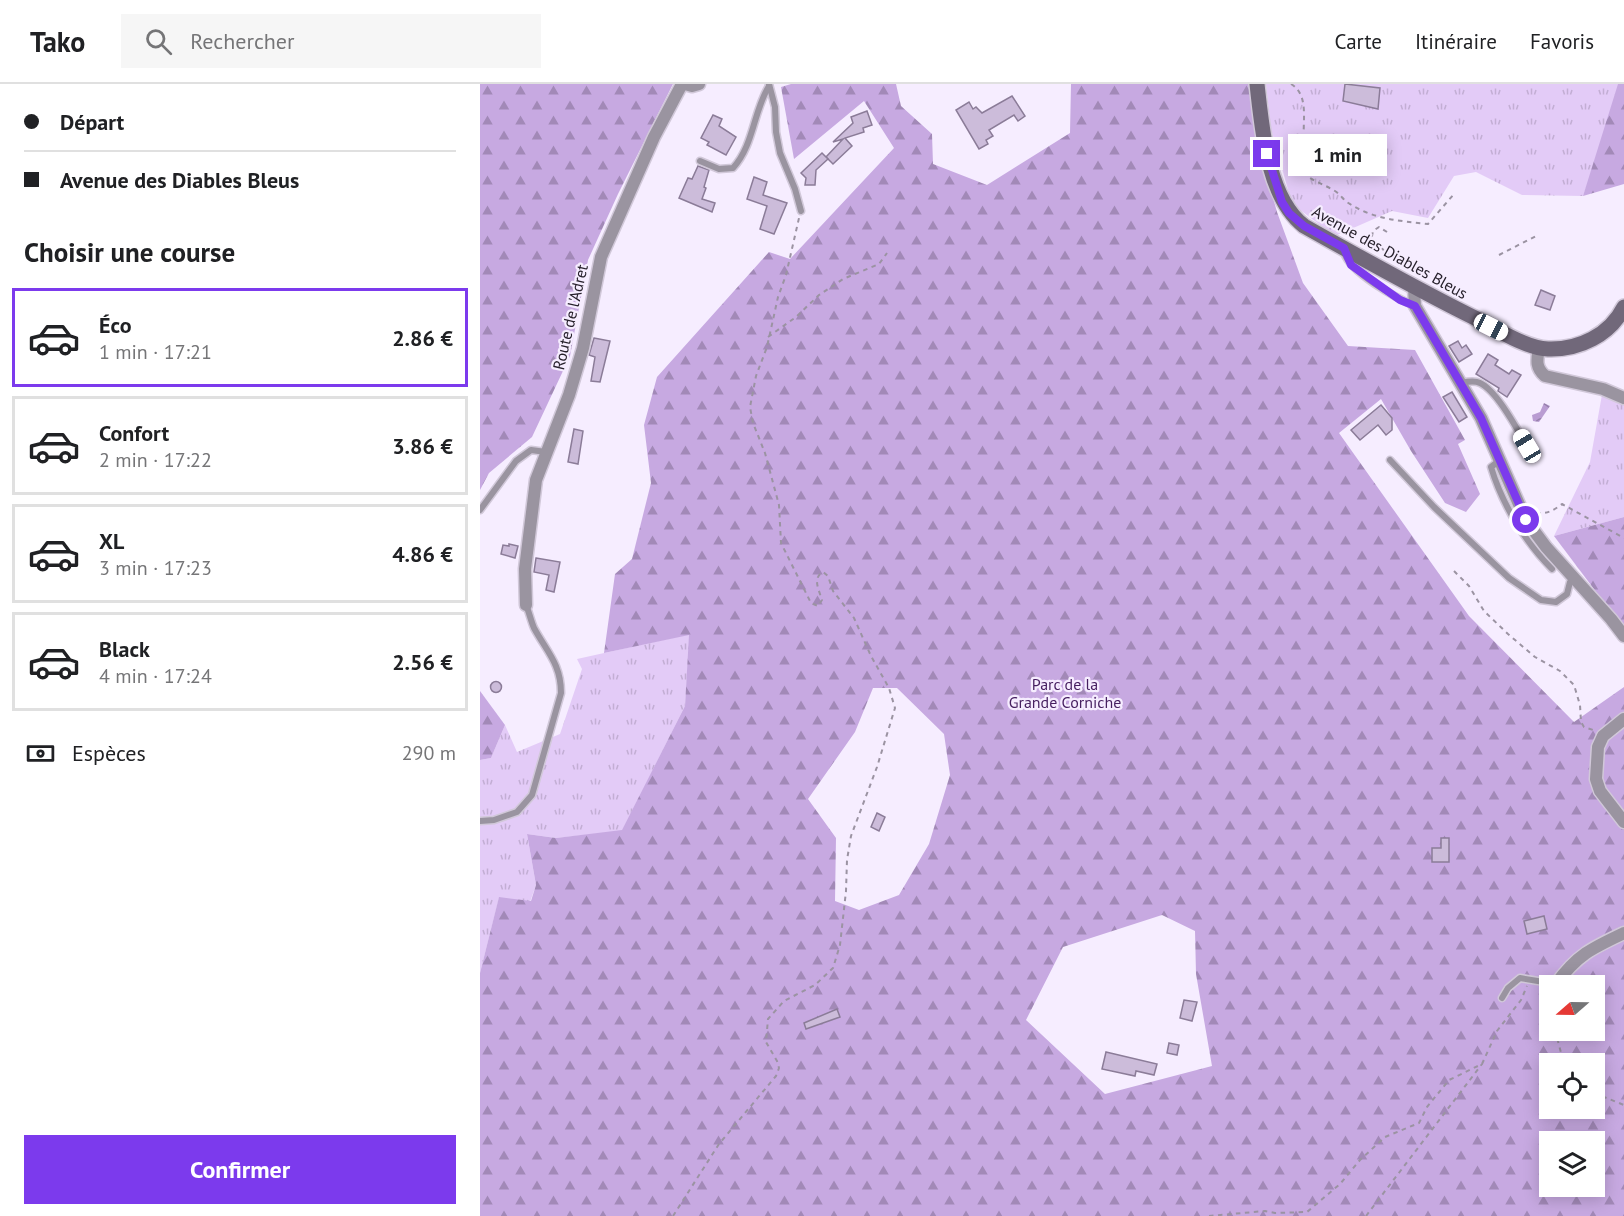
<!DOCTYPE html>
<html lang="fr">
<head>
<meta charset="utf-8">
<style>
  :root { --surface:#fff; --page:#f6f6f6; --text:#202124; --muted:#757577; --line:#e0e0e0; --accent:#7c3aed }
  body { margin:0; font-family:"PT Sans",sans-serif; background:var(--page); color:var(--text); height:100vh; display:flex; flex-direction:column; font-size:22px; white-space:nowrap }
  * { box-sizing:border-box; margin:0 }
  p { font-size:20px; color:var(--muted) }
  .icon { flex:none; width:33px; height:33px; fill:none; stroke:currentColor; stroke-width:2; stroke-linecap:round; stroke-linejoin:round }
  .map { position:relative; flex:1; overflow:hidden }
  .details { display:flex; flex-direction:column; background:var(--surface); width:480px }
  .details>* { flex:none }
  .top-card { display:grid; align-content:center; height:132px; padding:0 24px; background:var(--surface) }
  .needle { width:39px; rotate:250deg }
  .tools { position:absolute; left:1059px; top:891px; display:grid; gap:12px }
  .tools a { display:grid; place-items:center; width:66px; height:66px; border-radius:0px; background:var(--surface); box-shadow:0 3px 15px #0003; font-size:30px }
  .end { position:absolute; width:27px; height:27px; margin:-14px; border:8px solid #7c3aed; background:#fff; box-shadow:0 0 0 3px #fff }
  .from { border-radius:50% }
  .bubble { position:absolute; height:42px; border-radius:0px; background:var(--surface); box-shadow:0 3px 15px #0003; font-size:20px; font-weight:700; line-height:42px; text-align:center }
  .car { position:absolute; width:18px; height:36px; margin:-18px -9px; border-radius:8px; box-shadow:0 0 4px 2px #0007; background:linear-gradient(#fff 24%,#345 0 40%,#fff 0 76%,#345 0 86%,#fff 0) }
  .top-card b { display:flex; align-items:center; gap:21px; height:57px; font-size:22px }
  .top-card b+b { border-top:2px solid var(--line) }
  .top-card i { width:15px; height:15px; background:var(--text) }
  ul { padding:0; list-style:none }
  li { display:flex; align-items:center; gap:18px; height:99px; margin:0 12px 9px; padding:0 12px; border:3px solid var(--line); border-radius:0px }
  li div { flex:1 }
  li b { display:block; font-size:22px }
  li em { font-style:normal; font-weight:700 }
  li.current { border-color:var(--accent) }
  li>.icon { width:54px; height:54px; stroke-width:1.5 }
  h2 { padding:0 24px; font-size:27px; line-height:72px }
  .pay { display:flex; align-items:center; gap:15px; height:66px; padding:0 24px; font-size:22px }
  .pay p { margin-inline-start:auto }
  .button { display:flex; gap:12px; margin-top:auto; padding:12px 24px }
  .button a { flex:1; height:69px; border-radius:0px; background:var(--accent); color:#fff; font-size:24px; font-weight:700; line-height:69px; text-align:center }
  header { display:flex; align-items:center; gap:36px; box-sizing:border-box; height:84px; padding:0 30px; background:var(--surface); border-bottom:2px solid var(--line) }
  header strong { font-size:28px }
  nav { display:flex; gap:33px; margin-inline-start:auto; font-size:21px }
  .search { width:420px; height:54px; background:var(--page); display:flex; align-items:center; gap:15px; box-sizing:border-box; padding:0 21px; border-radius:0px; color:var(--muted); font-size:22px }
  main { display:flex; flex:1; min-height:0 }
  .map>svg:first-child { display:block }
</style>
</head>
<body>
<header>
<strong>Tako</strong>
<div class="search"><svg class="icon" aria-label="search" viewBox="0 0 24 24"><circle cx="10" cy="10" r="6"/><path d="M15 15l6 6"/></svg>Rechercher</div>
<nav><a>Carte</a><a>Itinéraire</a><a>Favoris</a></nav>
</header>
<main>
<section class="details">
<div class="top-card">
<b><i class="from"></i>Départ</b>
<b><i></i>Avenue des Diables Bleus</b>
</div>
<h2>Choisir une course</h2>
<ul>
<li class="current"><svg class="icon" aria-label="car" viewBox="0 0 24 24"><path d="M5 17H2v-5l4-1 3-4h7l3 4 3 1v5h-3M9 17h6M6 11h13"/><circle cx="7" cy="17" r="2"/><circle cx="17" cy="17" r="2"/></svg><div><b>Éco</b><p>1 min · 17:21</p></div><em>2.86 €</em></li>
<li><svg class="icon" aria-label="car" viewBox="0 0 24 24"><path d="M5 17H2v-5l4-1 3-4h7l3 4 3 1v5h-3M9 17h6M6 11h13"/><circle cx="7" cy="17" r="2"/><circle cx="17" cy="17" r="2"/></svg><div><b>Confort</b><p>2 min · 17:22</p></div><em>3.86 €</em></li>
<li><svg class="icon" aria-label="car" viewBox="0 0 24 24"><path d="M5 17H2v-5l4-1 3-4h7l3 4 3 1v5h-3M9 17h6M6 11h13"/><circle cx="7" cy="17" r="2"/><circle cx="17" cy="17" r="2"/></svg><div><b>XL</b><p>3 min · 17:23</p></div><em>4.86 €</em></li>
<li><svg class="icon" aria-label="car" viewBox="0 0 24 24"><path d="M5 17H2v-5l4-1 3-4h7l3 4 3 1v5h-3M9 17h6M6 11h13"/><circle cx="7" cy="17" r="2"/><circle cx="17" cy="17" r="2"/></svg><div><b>Black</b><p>4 min · 17:24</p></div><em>2.56 €</em></li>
</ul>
<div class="pay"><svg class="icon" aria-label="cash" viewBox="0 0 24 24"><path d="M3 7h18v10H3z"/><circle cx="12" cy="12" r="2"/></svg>Espèces<p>290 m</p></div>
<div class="button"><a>Confirmer</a></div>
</section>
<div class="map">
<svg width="1144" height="1132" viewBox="0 0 1144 1132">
  <defs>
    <pattern id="grass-tufts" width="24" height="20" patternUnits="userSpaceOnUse" patternTransform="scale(1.5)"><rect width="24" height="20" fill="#e3cbf7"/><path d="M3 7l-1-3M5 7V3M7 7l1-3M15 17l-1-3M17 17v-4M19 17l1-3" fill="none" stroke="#c3aed4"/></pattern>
    <pattern id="forest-firs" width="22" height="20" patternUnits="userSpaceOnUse" patternTransform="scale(1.5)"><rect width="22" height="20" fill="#c7a9e1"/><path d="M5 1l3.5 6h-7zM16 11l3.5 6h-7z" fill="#a289b7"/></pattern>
    <pattern id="water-waves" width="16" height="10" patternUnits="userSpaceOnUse" patternTransform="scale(1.5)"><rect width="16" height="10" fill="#b99cd2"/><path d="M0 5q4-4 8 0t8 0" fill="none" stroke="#967fab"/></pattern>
  </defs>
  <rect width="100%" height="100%" fill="#f6edff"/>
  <g fill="url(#grass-tufts)">
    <path d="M786,0H1144L1103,112L1042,111L996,88L974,92L948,134L912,127L855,152L812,120L791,45Z"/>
    <path d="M1123,305L1144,314V433L1074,452L1110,378Z"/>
    <path d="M210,550L205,622L142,747L76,754L47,750L56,801L50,818L19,814L0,889V676L11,674L25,641L37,668L80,650L102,585L97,575Z"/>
  </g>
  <g fill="url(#forest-firs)" fill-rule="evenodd">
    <path d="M0,0H193L138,110L108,176L90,272L52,353L9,389L0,406Z"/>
    <path d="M311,0H416L421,22L452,50L453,80L507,101L590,49L591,0H771L777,57L797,128L823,199L868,262L935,266L985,356L978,360L1000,410L986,428L965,419L931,367L901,315L859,349L989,532L1094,638L1144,603V1132H0V889L19,813L51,817L56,801L47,750L76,754L142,746L205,622L209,551L124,569L135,490L152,475L171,399L164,341L177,293L289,168L310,175L414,64L384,17L314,75L301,3ZM393,604H417L464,650L470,691L449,760L419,811L379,826L355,817L356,754L328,715L375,648ZM682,831L715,847L716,890L732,982L625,1010L546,936L583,863ZM1070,902H1114V946H1070ZM1070,980H1114V1024H1070ZM1070,1058H1114V1102H1070Z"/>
    <path d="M1138,0H1144V100L1103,112Z"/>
    <path d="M1144,433V545L1074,452Z"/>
    <path d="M0,607L25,641L11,674L0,676Z"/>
  </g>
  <path fill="url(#water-waves)" d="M1064,319L1070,322L1059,338L1053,337L1052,331L1060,328Z"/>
  <g fill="#ccbcda" stroke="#8b7c98" stroke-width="1.5">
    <path d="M865,0L900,4L898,25L863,17Z"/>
    <path d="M532,12L545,32L538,37L534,31L509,46L513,52L506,56L508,60L499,65L476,26L489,18L493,25L496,23L502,29Z"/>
    <path d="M387,27L392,41L383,44L384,48L365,54L372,62L353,80L346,73L363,55L353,58L373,39L371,33Z"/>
    <path d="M233,31L242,35L239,42L256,53L246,71L227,61L229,58L221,54Z"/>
    <path d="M342,69L348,75L336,86L335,101H325L326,94L321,89Z"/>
    <path d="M218,82L229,86L224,103L226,104L222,115L235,119L232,128L199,114L208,94L212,95Z"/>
    <path d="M274,93L287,98L283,111L307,119L294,150L280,145L287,122L267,115Z"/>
    <path d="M1061,206L1075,212L1070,226L1055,221Z"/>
    <path d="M114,254L130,257L120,298L111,297L115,273L109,271Z"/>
    <path d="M978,257L982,264L986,261L992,270L979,278L969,262Z"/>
    <path d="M1008,270L1018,276L1015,281L1029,290L1032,286L1041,291L1027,313L1018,307L1019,304L996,290Z"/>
    <path d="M972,308L987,333L979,338L963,313Z"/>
    <path d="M901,321L912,334V346L906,351L898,341L880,356L871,346Z"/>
    <path d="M94,345L103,347L98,380L88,378Z"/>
    <path d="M29,460L38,462L35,474L21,470L23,461L29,462Z"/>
    <path d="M56,474L80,478L74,508L66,506L69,491L54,488Z"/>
    <circle cx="16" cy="603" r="5.5"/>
    <path d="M397,729L405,733L399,747L391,743Z"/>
    <path d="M961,754H969V778H952V764H961Z"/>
    <path d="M1064,832L1067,845L1047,850L1044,837Z"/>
    <path d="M704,916L717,918L712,937L700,934Z"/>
    <path d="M357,925L360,933L326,945L324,939Z"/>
    <path d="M689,959L699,961L697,971L687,969Z"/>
    <path d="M626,968L677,980L674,991L656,987L655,992L622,985Z"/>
  </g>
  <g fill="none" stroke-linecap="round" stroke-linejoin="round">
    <g stroke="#d1c8d9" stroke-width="9">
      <g id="lane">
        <path d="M289,0L295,23L296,48L300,69L315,105L321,127"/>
        <path d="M220,77L239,85L253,84C274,61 273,28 289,2"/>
        <path d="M864,168C869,188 916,214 935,222"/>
        <path d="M981,299C986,298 994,296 1000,299C1017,307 1037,345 1047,362"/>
        <path d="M910,376L954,423L1029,494L1061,516L1076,518L1087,510L1090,498L1094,494"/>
        <path d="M1019,377L1011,383C1022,420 1045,458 1072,485"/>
        <path d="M0,426L36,377L51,366L66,368"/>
        <path d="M0,737L14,736L37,728L52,711L81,609C81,580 67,568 54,544C51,537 49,528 46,521"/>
        <path d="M1022,914L1028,904L1040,894L1076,900"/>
      </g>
    </g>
    <g stroke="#d1c8d9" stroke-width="15">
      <g id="street">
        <path d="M205,0L212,2L219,0"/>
        <path d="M934,204L935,222L1001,334L1046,436L1066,463L1131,535L1144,552"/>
        <path d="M1059,263C1057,276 1055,283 1065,292L1123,305L1144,314"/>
        <path d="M46,521L45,485L56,396L89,311L103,264L121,173L174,53L202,0"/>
        <path d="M1144,635L1123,652L1118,663L1116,695L1120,707L1144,738"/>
        <path d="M1076,900C1097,871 1112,864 1144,849"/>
      </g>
    </g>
    <g stroke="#d1c8d9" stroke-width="18">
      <path id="secondary" d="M777,0C782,44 787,113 824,142C881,174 938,206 997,235C1016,245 1046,264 1068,265C1099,266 1130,251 1144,223"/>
    </g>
    <g stroke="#9b93a2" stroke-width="2" stroke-dasharray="4.5 4.5" stroke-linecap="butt">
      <path d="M811,0C830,11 822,39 824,57C825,69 828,82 830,94C838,99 847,102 855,107C861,111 864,117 870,120C893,135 920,137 948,140L974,110"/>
      <path d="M907,148L899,143L893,147L892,152L898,161L920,181"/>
      <path d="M1019,171L1058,151"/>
      <path d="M288,253L316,233L339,211L363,195L399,180L407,169"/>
      <path d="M1056,429C1067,430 1073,427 1082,420L1144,454"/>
      <path d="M974,487L989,502L1004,527L1028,550L1055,573L1080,587L1094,601L1100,621L1101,638L1104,643L1113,646"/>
      <path d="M1075,946L1084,980"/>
      <path d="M1114,1009L1144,1021"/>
      <path d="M193,1132L239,1060L296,992L299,984L297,977L286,958L288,935L304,917L335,901L353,884L360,861L366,807L367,776L371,752L397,683L415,624L409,604L391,572L374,534L353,507L348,492L343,488C332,494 339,506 342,516L338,522L331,519L301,459L299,421L285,369L273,339L270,323L276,292L287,263L298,213L306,191L319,134"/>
      <path d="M729,1132L785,1127L795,1129L827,1128L860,1100L880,1076L905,1053L939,1039L947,1023L969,996L1002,980L1017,947L1041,916L1047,902"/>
      <path d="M886,1132L1002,980"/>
    </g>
    <use href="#lane" stroke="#9a94a0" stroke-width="6"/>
    <use href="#street" stroke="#9a94a0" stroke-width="12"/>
    <use href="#secondary" stroke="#71687a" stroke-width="15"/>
  </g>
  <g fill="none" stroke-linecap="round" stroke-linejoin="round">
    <path stroke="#7c3aed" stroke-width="8" d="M787,70L802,118L809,129L824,142L864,164L871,181L920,216L935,222L1001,334L1046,436"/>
  </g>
  <g text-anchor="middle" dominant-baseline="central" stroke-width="4.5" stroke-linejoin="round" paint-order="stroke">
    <g font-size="16" fill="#27212c" stroke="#f6edff">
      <text transform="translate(910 168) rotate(29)">Avenue des Diables Bleus</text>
      <text transform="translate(90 233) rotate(-77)">Route de l'Adret</text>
    </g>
    <g font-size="16" fill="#461f60" stroke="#f6edff">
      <text x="585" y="600">Parc de la<tspan x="585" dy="18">Grande Corniche</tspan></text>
    </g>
  </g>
</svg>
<div class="tools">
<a><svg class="needle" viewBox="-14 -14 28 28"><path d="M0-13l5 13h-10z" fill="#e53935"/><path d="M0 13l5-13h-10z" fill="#757577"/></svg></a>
<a><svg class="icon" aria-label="locate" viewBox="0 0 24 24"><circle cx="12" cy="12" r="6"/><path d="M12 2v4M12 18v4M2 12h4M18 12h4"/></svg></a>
<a><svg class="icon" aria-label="layers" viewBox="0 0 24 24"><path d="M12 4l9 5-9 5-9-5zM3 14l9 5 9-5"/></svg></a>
</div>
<i class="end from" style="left:1046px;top:436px"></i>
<i class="end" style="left:787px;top:70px"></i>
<div class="bubble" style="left:808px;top:50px;width:99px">1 min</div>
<i class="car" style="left:1011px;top:243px;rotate:117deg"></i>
<i class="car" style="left:1047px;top:362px;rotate:329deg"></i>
</div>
</main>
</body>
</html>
